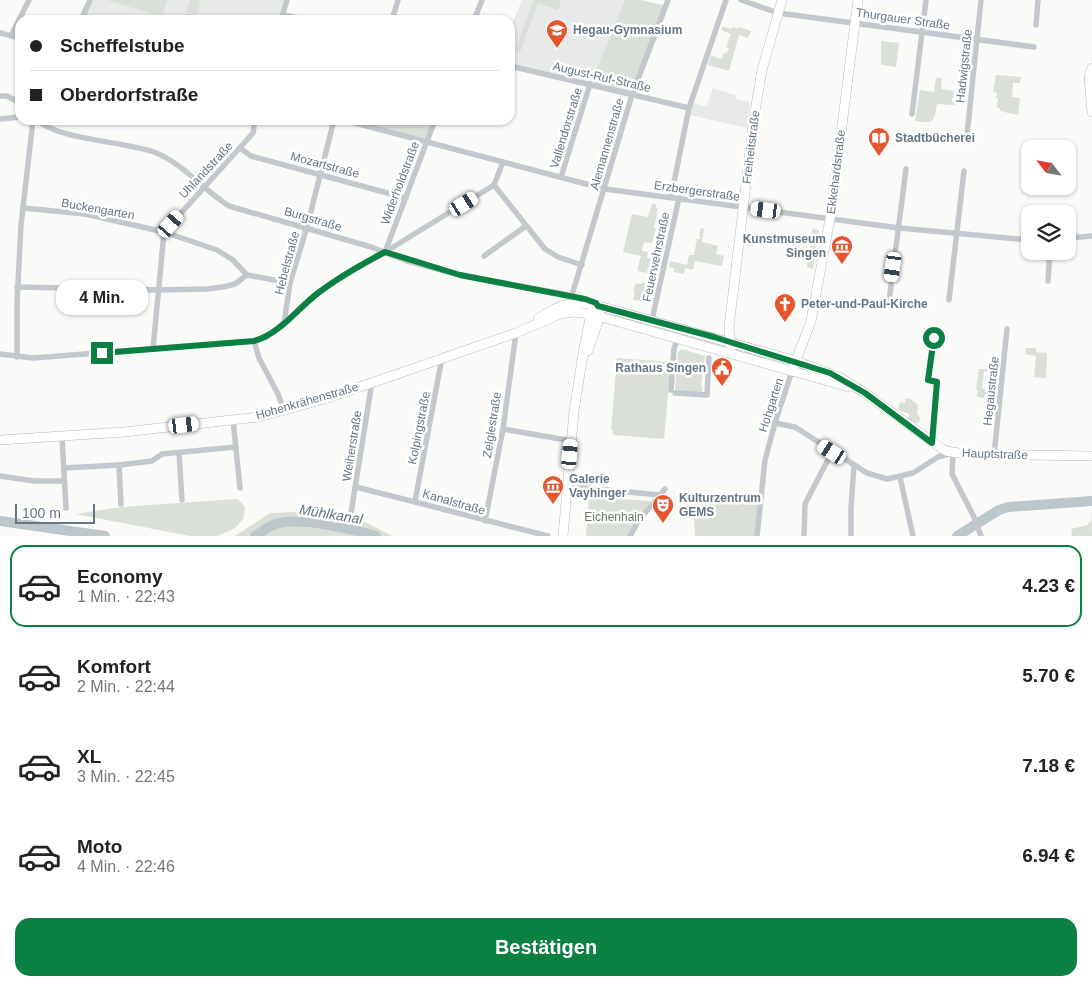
<!DOCTYPE html>
<html lang="de">
<head>
<meta charset="utf-8">
<style>
  :root { --surface:#fff; --page:#f2f2f2; --text:#222; --muted:#767676; --line:#e0e0e0; --accent:#0b8043 }
  body { margin:0; font-family:Helvetica,sans-serif; background:var(--page); color:var(--text); height:100vh; display:flex; flex-direction:column; font-size:19px; white-space:nowrap }
  * { box-sizing:border-box; margin:0 }
  p { font-size:16px; color:var(--muted) }
  .icon { flex:none; width:28px; height:28px; fill:none; stroke:currentColor; stroke-width:2; stroke-linecap:round; stroke-linejoin:round }
  .map { position:relative; height:536px; overflow:hidden }
  .drawer { display:flex; flex-direction:column; background:var(--surface); flex:1 }
  .drawer>* { flex:none }
  .banner { position:absolute; left:15px; top:15px; width:500px; height:110px; border-radius:15px; box-shadow:0 1px 4px #0004; display:grid; align-content:center; height:110px; padding:0 15px; background:var(--surface) }
  .needle { width:32px; rotate:301deg }
  .buttons { position:absolute; left:1021px; top:140px; display:grid; gap:10px }
  .buttons a { display:grid; place-items:center; width:55px; height:55px; border-radius:10px; background:var(--surface); box-shadow:0 1px 4px #0004; font-size:25px }
  .scale { position:absolute; left:15px; bottom:12px; width:80px; box-sizing:border-box; padding-left:5px; border:2px solid #657683; border-top:0; font-size:14px; line-height:18px; white-space:nowrap; color:#657683; -webkit-text-stroke:4px #fff; paint-order:stroke }
  .end { position:absolute; width:22px; height:22px; margin:-11px; border:6px solid #0b8043; background:#fff; box-shadow:0 0 0 2px #fff }
  .from { border-radius:50% }
  .bubble { position:absolute; height:35px; border-radius:15px; background:var(--surface); box-shadow:0 1px 4px #0004; font-size:16px; font-weight:800; line-height:35px; text-align:center }
  .car { position:absolute; width:15px; height:30px; margin:-15px -8px; border-radius:6px; box-shadow:0 0 4px 1px #0007; background:linear-gradient(#fff 24%,#345 0 40%,#fff 0 76%,#345 0 86%,#fff 0) }
  .banner b { display:flex; align-items:center; gap:18px; height:48px; font-size:19px }
  .banner b+b { border-top:1px solid var(--line) }
  .banner i { width:12px; height:12px; background:var(--text) }
  ul { padding:9px 0 0; list-style:none }
  li { display:flex; align-items:center; gap:15px; height:82px; margin:0 10px 8px; padding:0 5px; border:2px solid transparent; border-radius:15px }
  li div { flex:1 }
  li b { display:block; font-size:19px }
  li em { font-style:normal; font-weight:800 }
  li.selected { border-color:var(--accent) }
  li>.icon { width:45px; height:45px; stroke-width:1.5 }
  .cta { display:flex; gap:10px; margin-top:auto; padding:10px 15px }
  .cta a { flex:1; height:58px; border-radius:15px; background:var(--accent); color:#fff; font-size:20px; font-weight:800; line-height:58px; text-align:center }
  .map>svg:first-child { display:block }
</style>
</head>
<body>
<div class="map">
<svg width="1092" height="536" viewBox="0 0 1092 536">
  <rect width="100%" height="100%" fill="#fafaf8"/>
  <g fill="#e8e9e9">
    <path d="M90,0H287L282,20H81Z"/>
    <path d="M522,0H625L590,84L510,66V29Z"/>
    <path d="M713,88L735,95L737,94L736,99L750,102L747,128L690,115L693,102L701,106L707,105Z"/>
  </g>
  <g fill="#dadfd7">
    <path d="M107,0H167L162,17Z"/>
    <path d="M190,0H200L198,12L192,20H184Z"/>
    <path d="M534,0H561L558,10L538,3L520,52L515,50Z"/>
    <path d="M625,0H641L666,6L632,95L590,84Z"/>
    <path d="M723,26L731,29L732,27L738,29L739,27L751,31L748,38L739,35L729,71L708,65L711,55L721,59L724,53H727L729,48L726,47L731,34L721,30Z"/>
    <path d="M881,41L899,43L896,67L882,65L881,63Z"/>
    <path d="M996,75L1021,77L1020,83H1013L1012,97L1020,98L1018,115L1000,111V108H997L998,98H996L997,93L993,92Z"/>
    <path d="M936,78H942L941,89L954,91L952,101L955,102L954,105L937,104C934,122 934,124 915,121L920,90L934,92Z"/>
    <path d="M344,120H435L427,141Z"/>
    <path d="M652,204H656V208L658,209L654,228L656,229L652,243L644,242L642,251L648,252L647,258L658,260L656,268L648,267L647,273L637,271L641,256L623,252L632,214L648,217Z"/>
    <path d="M701,228L704,229L702,242L718,246L716,254L724,256L722,266L695,261L693,270L685,268L684,274L674,272V268L669,267L670,261L687,265L689,255H694L697,239H700V237L699,235Z"/>
    <path d="M812,229L819,230L813,269L807,267Z"/>
    <path d="M642,282L645,283L643,295L655,299L654,302L633,300L635,291H633L636,283L641,284Z"/>
    <path d="M1026,348H1036V352L1047,353L1046,378L1034,377L1036,356L1025,354Z"/>
    <path d="M682,349L705,356L701,386L702,387V393L677,391L675,388L678,352Z"/>
    <path d="M617,358L671,362L664,439L613,435V431L611,430Z"/>
    <path d="M979,369H987V372H984L982,388L985,389V392H988V394H985L984,398L977,397L978,390L976,389Z"/>
    <path d="M906,398L911,399L918,405L917,413L920,418L919,423L908,422L909,414L898,410L900,402L905,403Z"/>
    <path d="M693,494L758,497L755,536H695Z"/>
    <path d="M589,497L651,501L637,519L628,536H586Z"/>
    <path d="M237,499L244,505L245,509L243,519L235,528L218,536H190L76,514L121,507Z"/>
    <path d="M1091,504L1092,536H1072L1071,529L1088,525L1091,520Z"/>
    <path d="M299,512L343,516L367,523L392,536H235L270,513Z"/>
  </g>
  <g fill="none" stroke-linecap="round" stroke-linejoin="round">
    <g stroke="#bbc7cb" stroke-width="10">
      <path d="M0,521L105,536"/>
      <path d="M255,536C263,531 270,525 279,523C305,517 351,529 376,536"/>
      <path d="M957,536L999,510L1009,507L1092,501"/>
    </g>
    <g stroke="#b3babf" stroke-width="10">
      <g id="secondary">
        <path d="M1092,68L1089,77L1092,112"/>
        <path d="M538,319C559,304 572,300 599,306"/>
        <path d="M796,361L841,378L865,393L941,448L946,451L965,454L1092,456"/>
        <path d="M792,371L849,387"/>
        <path d="M0,440L124,432L259,417L328,398L516,333L560,314L575,312L591,314"/>
      </g>
    </g>
    <g stroke="#b5babe" stroke-width="10">
      <g id="primary">
        <path d="M599,306L796,361"/>
        <path d="M591,314L792,371L811,321L830,219L858,0"/>
        <path d="M588,351L600,316L599,311"/>
        <path d="M731,353L729,327L754,117L762,70L782,0"/>
        <path d="M563,536L574,411L584,348L591,314L599,306"/>
      </g>
    </g>
    <g stroke="#c3c8cc" stroke-width="5.5">
      <path d="M741,0L778,13L1034,47"/>
      <path d="M283,15L308,20"/>
      <path d="M81,20L90,0"/>
      <path d="M281,20L287,0"/>
      <path d="M392,20L398,0"/>
      <path d="M474,20L482,0"/>
      <path d="M1036,25L1038,0"/>
      <path d="M0,33L20,38"/>
      <path d="M11,36L29,0"/>
      <path d="M510,66L689,108"/>
      <path d="M0,96H7L20,103"/>
      <path d="M912,114L926,0"/>
      <path d="M0,119L20,117"/>
      <path d="M37,120C59,140 123,141 154,152C183,163 203,190 229,206L371,247L407,261L460,275L559,293L593,302"/>
      <path d="M344,120L605,189L899,228L1030,240"/>
      <path d="M967,135L981,0"/>
      <path d="M240,148L251,156L406,198"/>
      <path d="M503,162L494,185L545,249L558,257L582,265"/>
      <path d="M561,177L590,84"/>
      <path d="M671,197L689,108L726,0"/>
      <path d="M23,208L85,214L164,232L217,250L233,260L247,275"/>
      <path d="M1068,238L1092,236"/>
      <path d="M385,252L435,120"/>
      <path d="M484,256L526,226"/>
      <path d="M1048,281L1050,251"/>
      <path d="M17,287L158,290L207,289L223,287L235,284L247,275L290,283"/>
      <path d="M572,295L632,95L668,0"/>
      <path d="M949,300L964,171"/>
      <path d="M889,301L906,169"/>
      <path d="M652,320L679,198"/>
      <path d="M284,324L290,283L307,227L334,120"/>
      <path d="M254,341L259,358L278,394L284,411"/>
      <path d="M153,349L164,232L253,133L255,120"/>
      <path d="M0,354L33,358L254,341L267,337L317,294L338,279L385,252L494,185"/>
      <path d="M17,357V303L21,225L33,120"/>
      <path d="M671,390L674,349L678,338"/>
      <path d="M675,393L707,395L709,358"/>
      <path d="M233,420L240,488"/>
      <path d="M775,423L795,427L867,473L887,479L913,473L938,457L953,453L952,474L974,517L981,536"/>
      <path d="M503,429L572,441"/>
      <path d="M62,437L66,508"/>
      <path d="M932,443L937,381L928,380L933,338"/>
      <path d="M179,453L182,500"/>
      <path d="M994,455L1007,329"/>
      <path d="M119,465L121,504"/>
      <path d="M64,468L119,465L152,461L162,454L236,447"/>
      <path d="M0,476L34,481H64"/>
      <path d="M900,477L913,536"/>
      <path d="M569,486L659,495"/>
      <path d="M356,487L548,536"/>
      <path d="M415,501L442,358"/>
      <path d="M351,513L372,382"/>
      <path d="M485,521L503,429L516,333"/>
      <path d="M630,536L639,520L665,489"/>
      <path d="M757,536L765,460L775,423L792,371"/>
      <path d="M804,536L805,504L832,452"/>
      <path d="M851,536V508L854,465"/>
    </g>
    <use href="#secondary" stroke="#fff" stroke-width="9"/>
    <use href="#primary" stroke="#fff" stroke-width="9"/>
  </g>
  <g fill="none" stroke-linecap="round" stroke-linejoin="round">
    <path stroke="#0b8043" stroke-width="6" d="M102,353L254,341C281,333 297,309 318,293C339,277 362,264 385,252L460,275L585,299L596,303L598,306L714,337L830,373L865,393L932,443L937,382L928,380L934,338"/>
  </g>
  <defs>
    <g id="school-pin" transform="scale(1.125)"><path d="M0 17L-7.5 6A9.5 9.5 0 1 1 7.5 6Z" fill="#e4572e" stroke="#fff"/><path d="M0-5L7-2L0 1L-7-2ZM-4 1L0 2.5L4 1V4Q0 6-4 4Z" fill="#fff"/></g>
    <g id="library-pin" transform="scale(1.125)"><path d="M0 17L-7.5 6A9.5 9.5 0 1 1 7.5 6Z" fill="#e4572e" stroke="#fff"/><path d="M-6-4Q-3-5.5-.7-3.5V5Q-3 3-6 4ZM6-4Q3-5.5 .7-3.5V5Q3 3 6 4Z" fill="#fff"/></g>
    <g id="museum-pin" transform="scale(1.125)"><path d="M0 17L-7.5 6A9.5 9.5 0 1 1 7.5 6Z" fill="#e4572e" stroke="#fff"/><path d="M0-6L6-3V-2H-6V-3ZM-5-1h2V3h-2ZM-1-1h2V3h-2ZM3-1h2V3H3ZM-6 4H6V6H-6Z" fill="#fff"/></g>
    <g id="church-pin" transform="scale(1.125)"><path d="M0 17L-7.5 6A9.5 9.5 0 1 1 7.5 6Z" fill="#e4572e" stroke="#fff"/><path d="M-1.2-6h2.4v3.5h3.3v2.4h-3.3V6h-2.4V-.1h-3.3v-2.4h3.3Z" fill="#fff"/></g>
    <g id="civic-pin" transform="scale(1.125)"><path d="M0 17L-7.5 6A9.5 9.5 0 1 1 7.5 6Z" fill="#e4572e" stroke="#fff"/><path d="M-.6-6.5H3V-4.5H.6V-3L4-1V1h2V6H-6V1h2V-1L-.6-3ZM-1.2 2.5V6h2.4V2.5Z" fill="#fff"/></g>
    <g id="theatre-pin" transform="scale(1.125)"><path d="M0 17L-7.5 6A9.5 9.5 0 1 1 7.5 6Z" fill="#e4572e" stroke="#fff"/><path d="M-5-5.5Q0-4 5-5.5V0Q5 5 0 6Q-5 5-5 0ZM-3.3-2.5H-1v1.5H-3.3ZM1-2.5H3.3v1.5H1ZM-2.8 1Q0 5.5 2.8 1Z" fill="#fff"/></g>
  </defs>
  <g fill-rule="evenodd">
    <use href="#school-pin" x="557" y="30"/>
    <use href="#library-pin" x="879" y="138"/>
    <use href="#museum-pin" x="842" y="246"/>
    <use href="#church-pin" x="785" y="304"/>
    <use href="#civic-pin" x="722" y="368"/>
    <use href="#museum-pin" x="553" y="486"/>
    <use href="#theatre-pin" x="663" y="505"/>
  </g>
  <g text-anchor="middle" dominant-baseline="central" stroke-width="5" stroke-linejoin="round" paint-order="stroke">
    <g font-size="12" fill="#657683" stroke="#fff">
      <text transform="translate(903 19) rotate(8)">Thurgauer Straße</text>
      <text transform="translate(964 66) rotate(-84)">Hadwigstraße</text>
      <text transform="translate(602 77) rotate(13)">August-Ruf-Straße</text>
      <text transform="translate(566 128) rotate(-73)">Vallendorstraße</text>
      <text transform="translate(607 144) rotate(-74)">Alemannenstraße</text>
      <text transform="translate(751 147) rotate(-83)">Freiheitstraße</text>
      <text transform="translate(325 165) rotate(15)">Mozartstraße</text>
      <text transform="translate(206 170) rotate(-47)">Uhlandstraße</text>
      <text transform="translate(836 172) rotate(-83)">Ekkehardstraße</text>
      <text transform="translate(400 183) rotate(-69)">Widerholdstraße</text>
      <text transform="translate(697 191) rotate(8)">Erzbergerstraße</text>
      <text transform="translate(98 209) rotate(10)">Buckengarten</text>
      <text transform="translate(313 219) rotate(16)">Burgstraße</text>
      <text transform="translate(656 257) rotate(-78)">Feuerwehrstraße</text>
      <text transform="translate(287 263) rotate(-75)">Hebelstraße</text>
      <text transform="translate(991 391) rotate(-84)">Hegaustraße</text>
      <text transform="translate(307 401) rotate(-16)">Hohenkrähenstraße</text>
      <text transform="translate(771 405) rotate(-72)">Hohgarten</text>
      <text transform="translate(492 425) rotate(-81)">Zelglestraße</text>
      <text transform="translate(419 428) rotate(-79)">Kolpingstraße</text>
      <text transform="translate(352 446) rotate(-81)">Weiherstraße</text>
      <text transform="translate(995 454) rotate(2)">Hauptstraße</text>
      <text transform="translate(454 502) rotate(16)">Kanalstraße</text>
    </g>
    <g font-size="12" font-weight="bold" fill="#657683" stroke="#fff" text-anchor="start">
      <text x="573" y="30">Hegau-Gymnasium</text>
      <text x="895" y="138">Stadtbücherei</text>
      <text x="826" y="239" text-anchor="end">Kunstmuseum<tspan x="826" dy="14">Singen</tspan></text>
      <text x="801" y="304">Peter-und-Paul-Kirche</text>
      <text x="706" y="368" text-anchor="end">Rathaus Singen</text>
      <text x="569" y="479">Galerie<tspan x="569" dy="14">Vayhinger</tspan></text>
      <text x="679" y="498">Kulturzentrum<tspan x="679" dy="14">GEMS</tspan></text>
    </g>
    <g font-size="12" fill="#687a64" stroke="#fff">
      <text x="614" y="517">Eichenhain</text>
    </g>
    <g font-size="14" font-style="italic" fill="#60757c" stroke="#fff">
      <text transform="translate(331 514) rotate(9)">Mühlkanal</text>
    </g>
  </g>
</svg>
<div class="buttons">
<a><svg class="needle" viewBox="-14 -14 28 28"><path d="M0-13l5 13h-10z" fill="#e53935"/><path d="M0 13l5-13h-10z" fill="#767676"/></svg></a>
<a><svg class="icon" aria-label="layers" viewBox="0 0 24 24"><path d="M12 4l9 5-9 5-9-5zM3 14l9 5 9-5"/></svg></a>
</div>
<div class="scale">100 m</div>
<i class="end from" style="left:934px;top:338px"></i>
<i class="end" style="left:102px;top:353px"></i>
<div class="bubble" style="left:56px;top:280px;width:92px">4 Min.</div>
<i class="car" style="left:464px;top:204px;rotate:58deg"></i>
<i class="car" style="left:766px;top:210px;rotate:277deg"></i>
<i class="car" style="left:171px;top:224px;rotate:41deg"></i>
<i class="car" style="left:893px;top:267px;rotate:188deg"></i>
<i class="car" style="left:184px;top:425px;rotate:83deg"></i>
<i class="car" style="left:832px;top:452px;rotate:303deg"></i>
<i class="car" style="left:570px;top:454px;rotate:5deg"></i>
<div class="banner">
<b><i class="from"></i>Scheffelstube</b>
<b><i></i>Oberdorfstraße</b>
</div>
</div>
<section class="drawer">
<ul>
<li class="selected"><svg class="icon" aria-label="car" viewBox="0 0 24 24"><path d="M5 17H2v-5l4-1 3-4h7l3 4 3 1v5h-3M9 17h6M6 11h13"/><circle cx="7" cy="17" r="2"/><circle cx="17" cy="17" r="2"/></svg><div><b>Economy</b><p>1 Min. · 22:43</p></div><em>4.23 €</em></li>
<li><svg class="icon" aria-label="car" viewBox="0 0 24 24"><path d="M5 17H2v-5l4-1 3-4h7l3 4 3 1v5h-3M9 17h6M6 11h13"/><circle cx="7" cy="17" r="2"/><circle cx="17" cy="17" r="2"/></svg><div><b>Komfort</b><p>2 Min. · 22:44</p></div><em>5.70 €</em></li>
<li><svg class="icon" aria-label="car" viewBox="0 0 24 24"><path d="M5 17H2v-5l4-1 3-4h7l3 4 3 1v5h-3M9 17h6M6 11h13"/><circle cx="7" cy="17" r="2"/><circle cx="17" cy="17" r="2"/></svg><div><b>XL</b><p>3 Min. · 22:45</p></div><em>7.18 €</em></li>
<li><svg class="icon" aria-label="car" viewBox="0 0 24 24"><path d="M5 17H2v-5l4-1 3-4h7l3 4 3 1v5h-3M9 17h6M6 11h13"/><circle cx="7" cy="17" r="2"/><circle cx="17" cy="17" r="2"/></svg><div><b>Moto</b><p>4 Min. · 22:46</p></div><em>6.94 €</em></li>
</ul>
<div class="cta"><a>Bestätigen</a></div>
</section>
</body>
</html>
